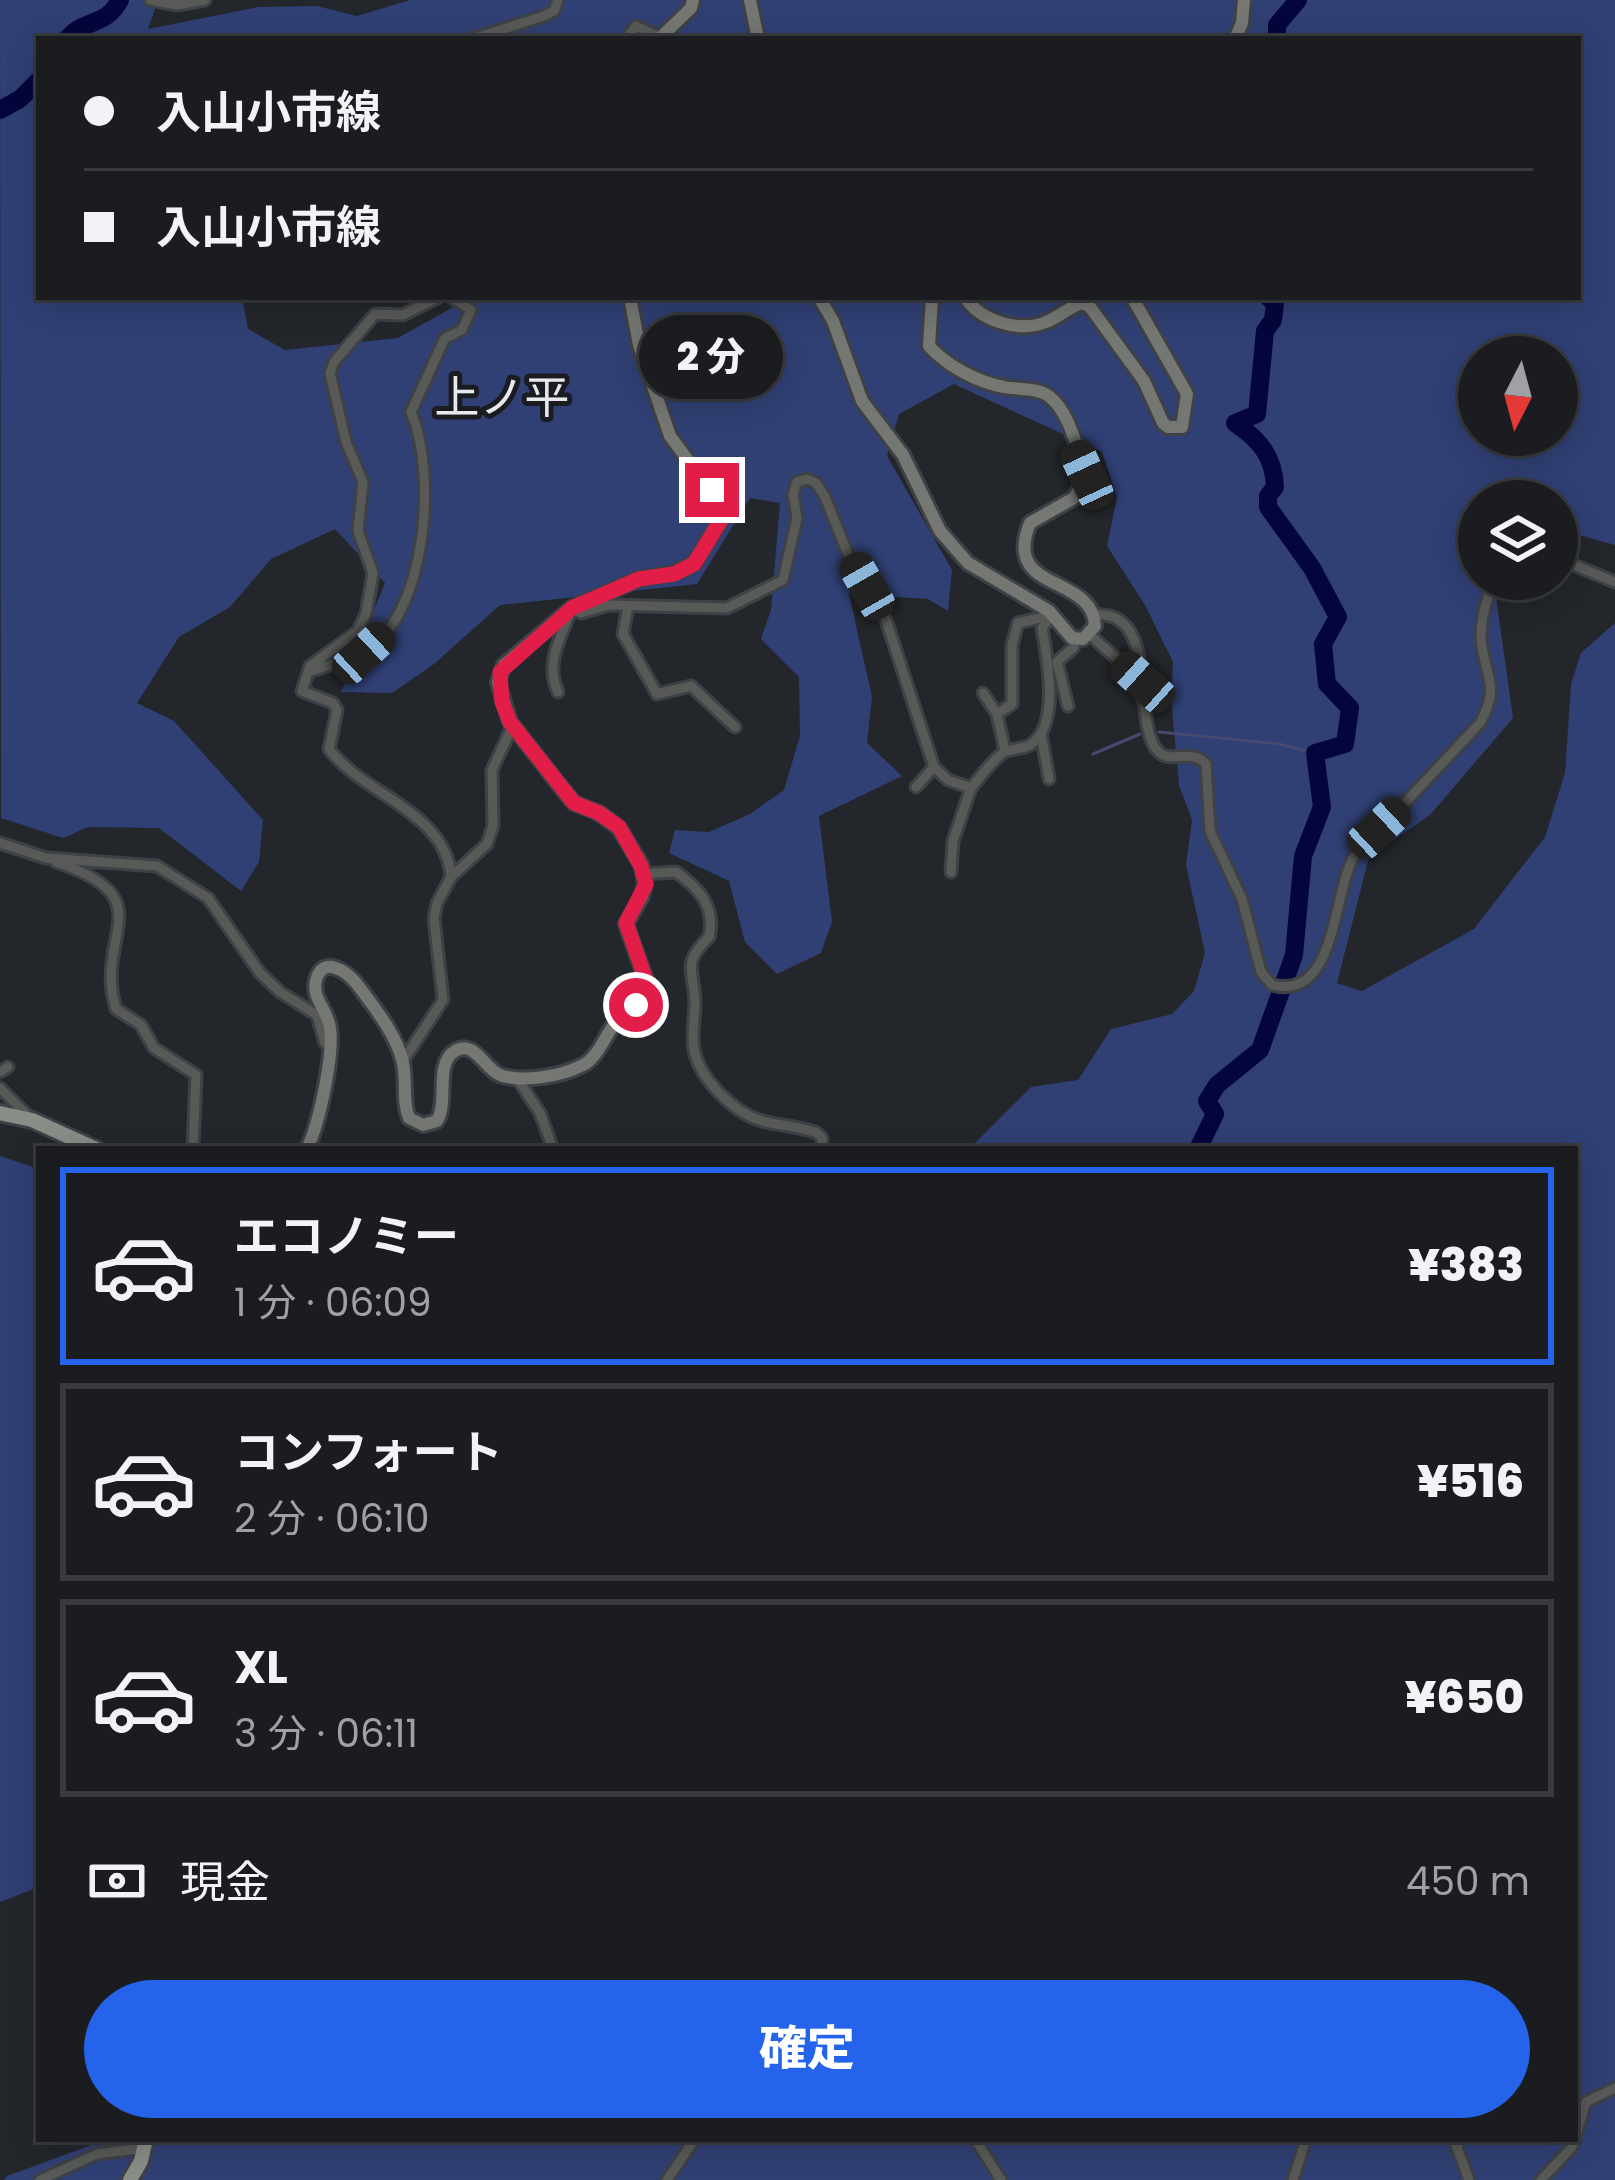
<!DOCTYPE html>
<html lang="ja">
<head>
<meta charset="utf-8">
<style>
  :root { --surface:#1a1c20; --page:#27292d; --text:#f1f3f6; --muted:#9fa1a5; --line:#383a3e; --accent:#2563eb }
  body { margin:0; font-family:Poppins,"Noto Sans JP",sans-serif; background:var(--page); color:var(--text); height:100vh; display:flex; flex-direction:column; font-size:45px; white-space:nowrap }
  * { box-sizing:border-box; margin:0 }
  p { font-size:39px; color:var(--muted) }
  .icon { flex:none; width:66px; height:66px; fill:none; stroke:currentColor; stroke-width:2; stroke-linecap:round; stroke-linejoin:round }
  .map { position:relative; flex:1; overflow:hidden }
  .sheet { position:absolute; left:36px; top:1146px; width:1542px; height:996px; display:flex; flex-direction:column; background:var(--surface); border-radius:0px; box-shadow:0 6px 30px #0003,0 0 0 3px var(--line) }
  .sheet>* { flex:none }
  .banner { position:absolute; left:36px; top:36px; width:1545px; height:264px; border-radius:0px; box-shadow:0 6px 30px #0003,0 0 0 3px var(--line); display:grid; align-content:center; height:264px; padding:0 48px; background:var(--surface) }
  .needle { width:78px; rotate:186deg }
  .controls { position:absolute; left:1458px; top:336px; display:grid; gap:24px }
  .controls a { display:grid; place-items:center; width:120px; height:120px; border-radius:50%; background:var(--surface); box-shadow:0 6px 30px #0003,0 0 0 3px var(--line); font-size:60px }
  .end { position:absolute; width:54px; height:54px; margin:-27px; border:15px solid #e11d48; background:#fff; box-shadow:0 0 0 6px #fff }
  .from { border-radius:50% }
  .bubble { position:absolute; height:84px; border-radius:42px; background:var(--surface); box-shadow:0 6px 30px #0003,0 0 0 3px var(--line); font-size:39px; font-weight:800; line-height:84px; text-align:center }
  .car { position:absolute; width:36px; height:72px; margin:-36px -18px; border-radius:15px; box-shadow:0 0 9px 3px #0007; background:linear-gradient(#222 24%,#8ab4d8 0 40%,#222 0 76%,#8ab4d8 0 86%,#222 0) }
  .banner b { display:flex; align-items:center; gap:42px; height:114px; font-size:45px }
  .banner b+b { border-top:3px solid var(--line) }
  .banner i { width:30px; height:30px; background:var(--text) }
  ul { padding:21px 0 0; list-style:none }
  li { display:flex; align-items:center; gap:36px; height:198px; margin:0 24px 18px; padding:0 24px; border:6px solid var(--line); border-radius:0px }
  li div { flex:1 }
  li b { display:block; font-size:45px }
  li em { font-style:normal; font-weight:800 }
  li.selected { border-color:var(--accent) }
  li>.icon { width:108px; height:108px; stroke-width:1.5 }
  .pay { display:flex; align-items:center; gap:30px; height:132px; padding:0 48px; font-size:45px }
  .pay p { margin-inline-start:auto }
  .action { display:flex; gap:24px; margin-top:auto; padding:24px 48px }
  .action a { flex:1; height:138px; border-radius:72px; background:var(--accent); color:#fff; font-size:48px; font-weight:800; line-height:138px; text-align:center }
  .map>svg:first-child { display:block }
</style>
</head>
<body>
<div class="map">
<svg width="1615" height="2180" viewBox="0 0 1615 2180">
  <rect width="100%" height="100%" fill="#23262b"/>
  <g fill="#304074" fill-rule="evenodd">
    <path d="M0,0H158L148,29L259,7L317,6L357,16L410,0H1615V545L1557,529V501H1479V579H1496L1494,583L1513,718L1430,815L1369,857L1337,983L1362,991L1474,929L1545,837L1565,773L1571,684L1581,653L1615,623V2180H4L7,2176L108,2139H1575V1149H969L1031,1087L1078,1080L1111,1029L1172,1014L1194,991L1205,953L1186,865L1192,820L1179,785L1171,698L1173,662L1145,605L1107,546L1117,498L1102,452L954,384L899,414L887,456L952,570L948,611L928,599L849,594L872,697L867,743L902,776L819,816L832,922L821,953L777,974L745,942L729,881L669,853L675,830L709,832L750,814L784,790L800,736L799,677L761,639L771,610L780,503L750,498L697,584L500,605L434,664L392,693L341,692L385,583L335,529L271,559L230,607L179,637L137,703L174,721L263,820L259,862L241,891L159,828L88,827L63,838L1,818ZM39,39H1578V297H471L398,338L285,350L248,329L242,297H39ZM1479,357H1557V435H1479Z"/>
    <path d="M0,1156L39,1169V1887L0,1902Z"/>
  </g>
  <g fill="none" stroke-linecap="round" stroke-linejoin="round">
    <g stroke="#484971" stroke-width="3">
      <path d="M1159,732L1279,744L1315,753"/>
      <path d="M1093,754L1140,734"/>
    </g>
    <g stroke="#04053c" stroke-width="18">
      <path d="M67,39C84,18 105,28 120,0"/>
      <path d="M1277,39V25L1298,0"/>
      <path d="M0,110L20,99L39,80"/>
      <path d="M1198,1149L1215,1114L1207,1101L1217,1085L1260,1050L1294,955L1303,856L1322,807L1315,753L1345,744L1350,708L1327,684L1323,644L1338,617L1312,568L1268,507V496L1275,487C1274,457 1260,440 1235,423L1257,414L1265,331L1273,320L1275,304L1268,297"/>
    </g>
    <g stroke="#3e4146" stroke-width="15">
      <g id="street">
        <path d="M150,0L177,5L205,0"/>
        <path d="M472,39L544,16L554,11L558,0"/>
        <path d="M626,39L636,26L660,37"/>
        <path d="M439,297L403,315L375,314L334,362L330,373L346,442L363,482L358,531L373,573L366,614L358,631L310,666L302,691L333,703L337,710L329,749C363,795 446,811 451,877"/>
        <path d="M1557,558L1615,582"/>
        <path d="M628,606L623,634L657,694L691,686L735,727"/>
        <path d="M1095,615C1159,610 1132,715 1156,749C1169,767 1190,746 1206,764L1210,831L1242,899L1261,972L1272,985C1337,1001 1332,894 1354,857L1480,723C1499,687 1488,683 1482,647C1478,624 1486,600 1495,579"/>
        <path d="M1090,635L1143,682"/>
        <path d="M311,671C327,665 349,662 364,653C428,614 437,473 411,412L445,338L462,330L471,310L451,297"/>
        <path d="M558,692C544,663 562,635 572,608L581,613L608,605L727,608L783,580L797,518L793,494L797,482L807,479L816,483L825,497L847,552L886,620L934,767L948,780L971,788C980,778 991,761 1003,753C1010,748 1021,750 1030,745C1061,726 1047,657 1042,628L1052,615"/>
        <path d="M983,693L997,714"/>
        <path d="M1068,706L1057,662L1073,648L1077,638"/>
        <path d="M1041,734L1049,779"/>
        <path d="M1005,751L997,714L1012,704V645L1018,623L1052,615"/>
        <path d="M916,787L934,767"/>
        <path d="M0,843L46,858L157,866L208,898L260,973L280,992L317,1015L325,1043L330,1044"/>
        <path d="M56,862C166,899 93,934 116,1009L141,1025L154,1048L196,1075L193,1149"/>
        <path d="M951,872L953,841L971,788"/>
        <path d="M643,874L676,872C699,888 716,907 709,937C681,965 694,968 695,1003C695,1018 691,1035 694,1050C700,1079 734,1113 762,1121C780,1126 799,1126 817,1133L822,1138V1149"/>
        <path d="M403,1061L443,1000L434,918L437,903L451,877L487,844L493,826L492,770L513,725"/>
        <path d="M0,1072L8,1067"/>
        <path d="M517,1078L540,1113L553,1149"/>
        <path d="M0,1088L32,1120"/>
        <path d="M975,2139L1001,2180"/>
        <path d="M1454,2139L1469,2180"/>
        <path d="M40,2180L97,2154L144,2148"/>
        <path d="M667,2180L695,2139"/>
        <path d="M1293,2180L1306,2139"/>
        <path d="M1541,2180L1572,2147L1586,2102L1615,2088"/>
      </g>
    </g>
    <g stroke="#3e4146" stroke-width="18">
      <g id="secondary">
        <path d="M750,0L758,39"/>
        <path d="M659,39L691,8L693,0"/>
        <path d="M1235,39L1242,23L1244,0"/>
        <path d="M819,297L833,321L862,401L903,455L940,531L968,563L1049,611L1072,638L1083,639L1095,626C1093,573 1001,594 1030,523L1074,498L1087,475C1077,452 1071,414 1050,397C1038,387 1018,390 1004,387C977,382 947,366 929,346L932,297"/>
        <path d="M965,297C980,321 1019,333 1046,322C1059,317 1069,307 1082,303L1090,307L1144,381L1163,423L1168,427H1182L1187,394L1132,297"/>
        <path d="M307,1149C319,1124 336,1049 329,1023C325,1007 312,998 316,980C323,955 346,971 357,984C374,1007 397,1035 403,1063C407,1082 402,1101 409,1118L423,1125L437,1121C449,1101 434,1064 455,1051C475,1039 484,1069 500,1075C523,1083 562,1076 583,1065C599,1057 605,1034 617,1021C625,1012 637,1005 646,997L647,983L626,924L642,896L645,884L642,866L619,828L599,813L574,803L560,786L510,722L498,682L504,665L572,608L639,579L674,573L694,564L721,520L722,506L670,436L639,345L630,297"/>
      </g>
    </g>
    <g stroke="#3e4146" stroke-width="20">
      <g id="primary">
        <path d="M0,1113L32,1120L96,1149"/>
        <path d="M130,2180L141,2161L146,2139"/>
      </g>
    </g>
    <use href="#street" stroke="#585a57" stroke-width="9"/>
    <use href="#secondary" stroke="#757773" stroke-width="12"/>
    <use href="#primary" stroke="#8a8e88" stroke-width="14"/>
  </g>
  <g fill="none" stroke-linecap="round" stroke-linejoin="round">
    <path stroke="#e11d48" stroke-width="15" d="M636,1005L646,997L647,983L626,923L646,884L641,866L619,827L599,813L574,803L510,722L502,702L500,672L572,608L639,579L674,574L694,564L721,520L722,506L712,490"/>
  </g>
  <g text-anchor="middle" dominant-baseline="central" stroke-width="10" stroke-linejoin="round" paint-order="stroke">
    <g font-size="45" fill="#e7e9ed" stroke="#1a1c22">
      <text x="502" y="397">上ノ平</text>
    </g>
  </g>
</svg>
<div class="controls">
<a><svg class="needle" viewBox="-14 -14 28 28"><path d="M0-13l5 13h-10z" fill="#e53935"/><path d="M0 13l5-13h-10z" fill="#9fa1a5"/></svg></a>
<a><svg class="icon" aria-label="layers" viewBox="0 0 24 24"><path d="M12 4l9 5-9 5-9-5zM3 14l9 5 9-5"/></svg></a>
</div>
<i class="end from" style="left:636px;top:1005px"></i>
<i class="end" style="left:712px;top:490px"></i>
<div class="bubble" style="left:639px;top:315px;width:144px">2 分</div>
<i class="car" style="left:1087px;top:475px;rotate:335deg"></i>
<i class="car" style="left:867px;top:586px;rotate:330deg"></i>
<i class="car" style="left:364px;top:653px;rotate:47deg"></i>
<i class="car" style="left:1143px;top:682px;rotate:312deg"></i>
<i class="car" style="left:1379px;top:828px;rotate:47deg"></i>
<div class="banner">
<b><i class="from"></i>入山小市線</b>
<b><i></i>入山小市線</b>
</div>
<section class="sheet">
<ul>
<li class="selected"><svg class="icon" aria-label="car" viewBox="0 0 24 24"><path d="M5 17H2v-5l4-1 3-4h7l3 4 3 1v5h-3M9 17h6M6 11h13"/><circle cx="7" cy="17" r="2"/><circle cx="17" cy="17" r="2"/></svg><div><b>エコノミー</b><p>1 分 · 06:09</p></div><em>¥383</em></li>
<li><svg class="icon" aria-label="car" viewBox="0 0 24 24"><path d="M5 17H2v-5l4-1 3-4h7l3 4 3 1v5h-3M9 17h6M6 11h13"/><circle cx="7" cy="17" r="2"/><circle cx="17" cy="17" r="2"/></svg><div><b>コンフォート</b><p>2 分 · 06:10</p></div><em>¥516</em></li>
<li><svg class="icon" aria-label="car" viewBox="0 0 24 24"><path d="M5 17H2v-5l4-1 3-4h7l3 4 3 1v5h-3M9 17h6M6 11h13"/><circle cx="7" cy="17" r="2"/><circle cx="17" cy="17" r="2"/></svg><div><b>XL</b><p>3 分 · 06:11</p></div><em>¥650</em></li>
</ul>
<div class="pay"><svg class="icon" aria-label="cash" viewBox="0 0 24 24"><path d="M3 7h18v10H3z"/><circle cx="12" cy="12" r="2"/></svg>現金<p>450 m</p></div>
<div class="action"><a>確定</a></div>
</section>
</div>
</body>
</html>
